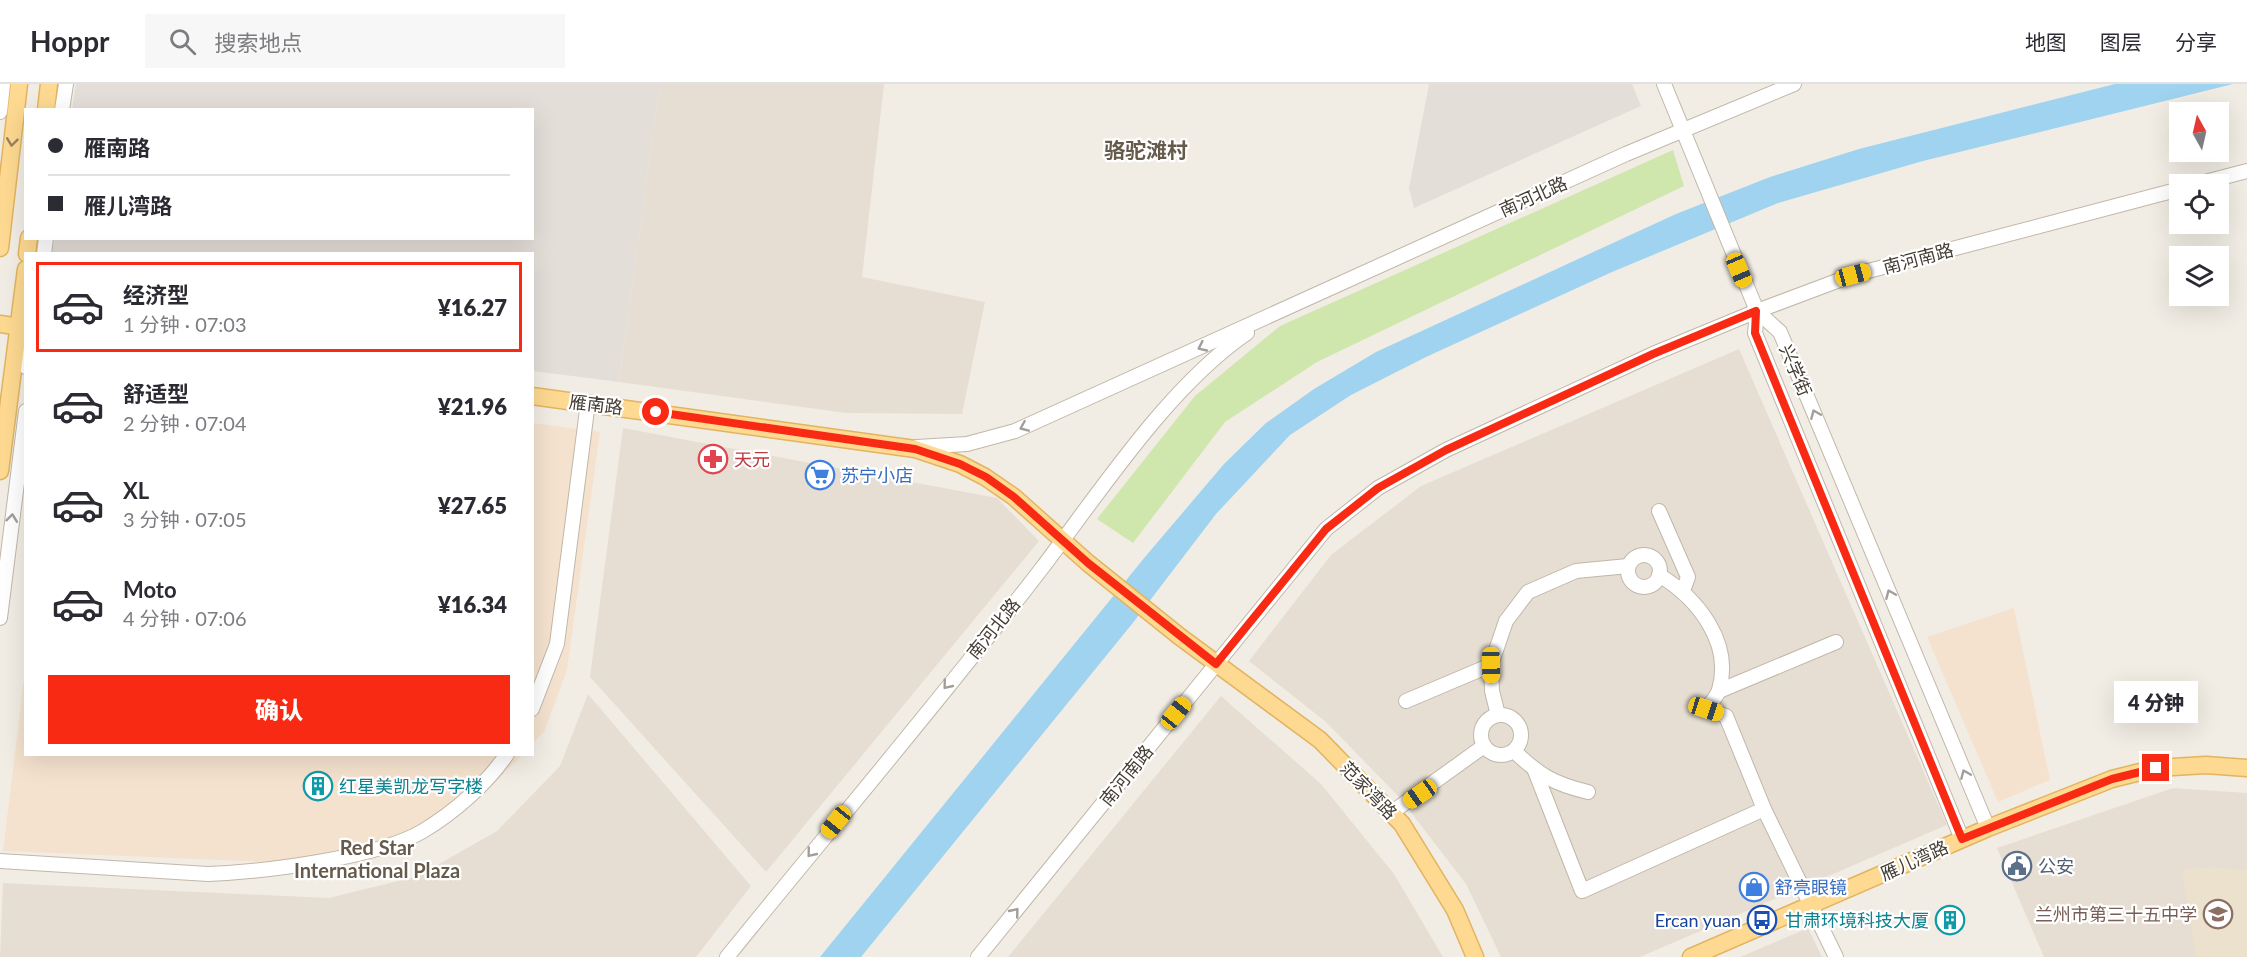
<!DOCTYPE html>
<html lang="zh">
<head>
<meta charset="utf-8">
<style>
  :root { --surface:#fff; --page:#f7f7f7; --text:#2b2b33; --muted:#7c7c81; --line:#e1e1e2; --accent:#f82a14 }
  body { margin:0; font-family:Lato,"Noto Sans SC",sans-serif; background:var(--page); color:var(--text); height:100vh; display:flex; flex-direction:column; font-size:22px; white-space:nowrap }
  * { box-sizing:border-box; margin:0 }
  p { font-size:20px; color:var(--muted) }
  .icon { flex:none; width:33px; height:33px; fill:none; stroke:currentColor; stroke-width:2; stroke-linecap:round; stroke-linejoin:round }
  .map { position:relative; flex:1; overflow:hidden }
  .drawer { position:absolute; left:24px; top:168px; width:510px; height:504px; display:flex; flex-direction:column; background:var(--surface); border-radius:0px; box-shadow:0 6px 24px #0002 }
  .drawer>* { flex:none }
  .banner { position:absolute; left:24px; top:24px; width:510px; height:132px; border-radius:0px; box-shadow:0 6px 24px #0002; display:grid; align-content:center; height:132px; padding:0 24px; background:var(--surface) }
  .needle { width:39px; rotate:352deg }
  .buttons { position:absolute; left:2169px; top:18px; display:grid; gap:12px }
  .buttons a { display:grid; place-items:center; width:60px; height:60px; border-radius:0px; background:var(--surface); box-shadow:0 6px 24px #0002; font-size:30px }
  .end { position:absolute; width:27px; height:27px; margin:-14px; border:8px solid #f82a14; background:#fff; box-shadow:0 0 0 3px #fff }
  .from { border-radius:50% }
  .bubble { position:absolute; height:42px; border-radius:0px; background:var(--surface); box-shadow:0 6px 24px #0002; font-size:20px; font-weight:800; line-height:42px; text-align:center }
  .car { position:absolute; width:18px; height:36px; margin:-18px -9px; border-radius:8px; box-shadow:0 0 4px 2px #0007; background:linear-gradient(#f5c518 24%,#345 0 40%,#f5c518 0 76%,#345 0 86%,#f5c518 0) }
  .banner b { display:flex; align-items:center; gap:21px; height:57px; font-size:22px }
  .banner b+b { border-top:2px solid var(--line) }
  .banner i { width:15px; height:15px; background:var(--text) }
  ul { padding:10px 0 0; list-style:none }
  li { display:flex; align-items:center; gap:18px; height:90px; margin:0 12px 9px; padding:0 12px; border:3px solid transparent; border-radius:0px }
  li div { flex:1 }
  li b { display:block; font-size:22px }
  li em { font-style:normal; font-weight:800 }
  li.selected { border-color:var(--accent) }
  li>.icon { width:54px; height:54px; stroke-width:1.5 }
  .button { display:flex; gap:12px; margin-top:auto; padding:12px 24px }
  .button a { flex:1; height:69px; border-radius:0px; background:var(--accent); color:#fff; font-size:24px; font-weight:800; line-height:69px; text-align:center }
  header { display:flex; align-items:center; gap:36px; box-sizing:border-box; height:84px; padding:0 30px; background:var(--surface); border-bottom:2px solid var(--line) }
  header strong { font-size:28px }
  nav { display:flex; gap:33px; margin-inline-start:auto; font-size:21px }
  .search { width:420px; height:54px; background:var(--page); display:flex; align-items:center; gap:15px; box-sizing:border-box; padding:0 21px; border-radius:0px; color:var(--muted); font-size:22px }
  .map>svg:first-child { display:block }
</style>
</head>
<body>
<header>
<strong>Hoppr</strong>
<div class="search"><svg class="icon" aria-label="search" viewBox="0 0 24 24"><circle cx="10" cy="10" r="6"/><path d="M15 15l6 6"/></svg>搜索地点</div>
<nav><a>地图</a><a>图层</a><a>分享</a></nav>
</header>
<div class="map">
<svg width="2247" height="873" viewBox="0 0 2247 873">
  <rect width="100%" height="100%" fill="#f2ede4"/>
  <g fill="#e6ded2">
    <path d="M660,0H884L862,193L985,218L962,330L846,329L619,298Z"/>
    <path d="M1739,265L1947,741L1640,873H1501L1466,800L1399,713L1326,638L1249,577L1331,471L1421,402Z"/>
    <path d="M623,344L997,414L1039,457L766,788L590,593Z"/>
    <path d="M588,610L751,802L696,873H0L3,799L329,814L418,792L497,747L560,682Z"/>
    <path d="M1221,612L1321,700L1394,790L1443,873H1008Z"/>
    <path d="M2173,704L2247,709V873H2044L1997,764Z"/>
    <path d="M1808,844L1822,873H1740Z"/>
  </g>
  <g fill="#f4e2ce">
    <path d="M533,339L600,348L567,586L544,648L533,659Z"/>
    <path d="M2014,524L2050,696L1998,718L1927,553Z"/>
    <path d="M25,587L26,670L522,671L481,713L401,758L313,780L3,767Z"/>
  </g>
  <g fill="#e4ded9">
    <path d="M76,0H660L619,298L533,287L532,170L52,169L55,154H532V26L72,25Z"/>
    <path d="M1429,0H1632L1641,22L1414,124L1409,104Z"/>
  </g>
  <path fill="#ebe1cd" d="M2210,783L2247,787V873H2196L2182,786Z"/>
  <path fill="#cfe6ac" d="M1673,66L1684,102L1317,278L1225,338L1133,459L1097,435L1195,312L1280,242Z"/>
  <path fill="#9fd3ef" d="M2115,0H2233L1923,77L1778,119L1612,188L1426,273L1351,311L1290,351L1216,430L1132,540L861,873H820L1145,473L1224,380L1266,339L1314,305L1376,268L1676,130L1770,93L1859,65Z"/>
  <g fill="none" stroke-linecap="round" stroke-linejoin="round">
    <g stroke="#c0b7a9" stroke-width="16">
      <g id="minor">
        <path d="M1664,0L1757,227L1780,248L1988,744"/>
        <path d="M62,26L66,0"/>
        <path d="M0,28L3,0"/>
        <path d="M2197,100L2247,87"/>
        <path d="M44,170L46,154"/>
        <path d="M1757,227L1755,249L1962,755"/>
        <path d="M20,255L26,283"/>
        <path d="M917,363L967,360L1015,347L1626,70L1794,0"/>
        <path d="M1659,427L1688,493L1683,507"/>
        <circle cx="1644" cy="487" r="16"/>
        <path d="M1659,491C1697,514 1733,558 1719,606C1717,613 1710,620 1706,625L1726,632L1764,725L1836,873"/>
        <path d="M0,534L26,327"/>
        <path d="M1719,607L1836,558"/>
        <path d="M1406,617L1491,581"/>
        <path d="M532,625L557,560L588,318"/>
        <circle cx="1501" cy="651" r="20"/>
        <path d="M1498,631L1492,607L1491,581L1506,537L1528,508L1576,487L1628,482"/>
        <path d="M1514,667C1539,691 1554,700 1588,708"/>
        <path d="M1535,687L1582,807L1764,725"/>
        <path d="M1391,729L1484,662"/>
        <path d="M0,777L208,790C261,788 378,774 423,747C453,729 487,700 507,670"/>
        <path d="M727,873C832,743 941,616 1042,484C1100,408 1168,303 1247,249"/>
        <path d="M978,873L1326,445L1378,404L1446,366L1653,270L1757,227L1853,191L2180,105"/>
      </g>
    </g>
    <g stroke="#e2b461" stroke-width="19">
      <g id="major">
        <path d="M46,26L49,0"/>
        <path d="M0,164L19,0"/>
        <path d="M27,170L29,154"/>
        <path d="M0,240L26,244"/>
        <path d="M532,312L915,365L960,380L985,393L1014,413L1088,479L1179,552L1320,656L1402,740L1455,826L1475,873"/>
        <path d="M0,387L26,185"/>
        <path d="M1691,873L1988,744L2112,695L2156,684L2206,681L2247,684"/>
      </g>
    </g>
    <use href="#minor" stroke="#fff" stroke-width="14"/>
    <use href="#major" stroke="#fdd991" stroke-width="16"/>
  </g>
  <defs><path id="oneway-chevron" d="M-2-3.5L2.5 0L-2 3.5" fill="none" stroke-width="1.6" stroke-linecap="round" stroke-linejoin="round" transform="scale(1.5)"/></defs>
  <use stroke="#97835e" href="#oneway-chevron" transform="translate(12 58) rotate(97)"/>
  <g stroke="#a29e9a">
    <use href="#oneway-chevron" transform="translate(1202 263) rotate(155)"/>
    <use href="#oneway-chevron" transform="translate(1815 330) rotate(-113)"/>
    <use href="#oneway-chevron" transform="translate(1024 343) rotate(157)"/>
    <use href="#oneway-chevron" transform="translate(12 434) rotate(-83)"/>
    <use href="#oneway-chevron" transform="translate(1890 510) rotate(-113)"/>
    <use href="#oneway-chevron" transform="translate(947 601) rotate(129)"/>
    <use href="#oneway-chevron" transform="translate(1965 690) rotate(-113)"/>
    <use href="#oneway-chevron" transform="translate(811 769) rotate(129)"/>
    <use href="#oneway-chevron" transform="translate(1015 828) rotate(-51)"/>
  </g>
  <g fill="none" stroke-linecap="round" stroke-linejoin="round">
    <path stroke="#f82a14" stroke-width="8" d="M656,328L915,365L960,380L986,393L1014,413L1088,479L1216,580L1326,445L1378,404L1446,366L1653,270L1756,227L1755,249L1962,755L2112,695L2156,684"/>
  </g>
  <defs>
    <g id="pharmacy-ring" transform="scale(1.5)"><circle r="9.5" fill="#fff" stroke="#e0444e" stroke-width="1.5"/><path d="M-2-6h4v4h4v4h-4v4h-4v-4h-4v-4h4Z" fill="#e0444e"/></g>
    <g id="supermarket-ring" transform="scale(1.5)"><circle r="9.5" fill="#fff" stroke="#3f7fe0" stroke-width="1.5"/><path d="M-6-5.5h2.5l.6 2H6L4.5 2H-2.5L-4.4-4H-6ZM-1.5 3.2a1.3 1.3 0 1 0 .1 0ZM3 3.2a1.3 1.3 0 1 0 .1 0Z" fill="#3f7fe0"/></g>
    <g id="building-ring" transform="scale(1.5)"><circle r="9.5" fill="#fff" stroke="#0f9aa8" stroke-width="1.5"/><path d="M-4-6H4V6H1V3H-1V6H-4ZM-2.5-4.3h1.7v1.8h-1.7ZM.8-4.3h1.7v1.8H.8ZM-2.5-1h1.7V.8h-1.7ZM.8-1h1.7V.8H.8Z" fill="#0f9aa8"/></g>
    <g id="civic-ring" transform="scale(1.5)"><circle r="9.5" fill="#fff" stroke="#5c6f8a" stroke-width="1.5"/><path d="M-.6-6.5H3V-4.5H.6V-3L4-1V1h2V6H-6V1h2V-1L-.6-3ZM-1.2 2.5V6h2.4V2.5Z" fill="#5c6f8a"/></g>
    <g id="shop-ring" transform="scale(1.5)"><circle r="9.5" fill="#fff" stroke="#3f7fe0" stroke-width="1.5"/><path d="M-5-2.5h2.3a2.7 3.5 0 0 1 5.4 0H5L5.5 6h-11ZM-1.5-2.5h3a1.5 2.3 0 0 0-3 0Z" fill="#3f7fe0"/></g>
    <g id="school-ring" transform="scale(1.5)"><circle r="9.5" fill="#fff" stroke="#8d6e63" stroke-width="1.5"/><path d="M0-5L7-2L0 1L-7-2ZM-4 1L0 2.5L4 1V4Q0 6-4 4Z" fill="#8d6e63"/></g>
    <g id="bus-ring" transform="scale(1.5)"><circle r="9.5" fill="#fff" stroke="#1a4fb4" stroke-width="1.5"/><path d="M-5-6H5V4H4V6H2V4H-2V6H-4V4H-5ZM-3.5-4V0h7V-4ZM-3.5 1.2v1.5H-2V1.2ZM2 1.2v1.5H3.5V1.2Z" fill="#1a4fb4"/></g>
  </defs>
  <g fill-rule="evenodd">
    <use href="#pharmacy-ring" x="713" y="375"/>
    <use href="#supermarket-ring" x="820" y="391"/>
    <use href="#building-ring" x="318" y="702"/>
    <use href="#civic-ring" x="2017" y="782"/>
    <use href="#shop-ring" x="1754" y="803"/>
    <use href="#school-ring" x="2218" y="830"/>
    <use href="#bus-ring" x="1762" y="836"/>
    <use href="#building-ring" x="1950" y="836"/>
  </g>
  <g text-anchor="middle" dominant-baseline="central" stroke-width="4.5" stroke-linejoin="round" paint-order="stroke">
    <g font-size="18" fill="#443d34" stroke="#fff">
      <text transform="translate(1533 112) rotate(-24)">南河北路</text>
      <text transform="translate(1918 174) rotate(-15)">南河南路</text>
      <text transform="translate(1796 286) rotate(67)">兴学街</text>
      <text transform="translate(596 320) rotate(7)">雁南路</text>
      <text transform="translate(993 544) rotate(-51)">南河北路</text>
      <text transform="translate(1126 691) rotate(-51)">南河南路</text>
      <text transform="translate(1369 706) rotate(46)">范家湾路</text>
      <text transform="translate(1914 776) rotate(-24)">雁儿湾路</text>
    </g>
    <g font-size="18" fill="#be3a42" stroke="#fff" text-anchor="start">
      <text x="734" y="375">天元</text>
    </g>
    <g font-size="18" fill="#366cbe" stroke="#fff" text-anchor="start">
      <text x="841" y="391">苏宁小店</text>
      <text x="1775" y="803">舒亮眼镜</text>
    </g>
    <g font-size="18" fill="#0d838f" stroke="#fff" text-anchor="start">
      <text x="339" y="702">红星美凯龙写字楼</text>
      <text x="1929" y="836" text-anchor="end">甘肃环境科技大厦</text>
    </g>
    <g font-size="18" fill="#4e5e75" stroke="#fff" text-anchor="start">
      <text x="2038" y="782">公安</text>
    </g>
    <g font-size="18" fill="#785e54" stroke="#fff" text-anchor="end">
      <text x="2197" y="830">兰州市第三十五中学</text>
    </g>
    <g font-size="18" fill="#164399" stroke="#fff" text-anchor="end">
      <text x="1741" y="836">Ercan yuan</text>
    </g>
    <g font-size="20" font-weight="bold" fill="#665a4b" stroke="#fff">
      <text x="377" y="763">Red Star<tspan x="377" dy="23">International Plaza</tspan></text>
    </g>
    <g font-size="21" font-weight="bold" fill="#665a4b" stroke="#fff">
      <text x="1146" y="65">骆驼滩村</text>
    </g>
  </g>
</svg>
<div class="buttons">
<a><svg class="needle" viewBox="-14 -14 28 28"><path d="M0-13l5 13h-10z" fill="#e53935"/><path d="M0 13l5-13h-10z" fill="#7c7c81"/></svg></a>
<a><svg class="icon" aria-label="locate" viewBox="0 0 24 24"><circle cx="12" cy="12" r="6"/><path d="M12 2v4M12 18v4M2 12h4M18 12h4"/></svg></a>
<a><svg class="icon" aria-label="layers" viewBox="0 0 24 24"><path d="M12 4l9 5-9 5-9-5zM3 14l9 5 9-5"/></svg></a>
</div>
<i class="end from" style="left:656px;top:328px"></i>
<i class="end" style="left:2156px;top:684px"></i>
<div class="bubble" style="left:2114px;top:597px;width:84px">4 分钟</div>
<i class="car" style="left:1739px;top:186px;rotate:157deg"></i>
<i class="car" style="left:1853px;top:191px;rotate:75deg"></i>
<i class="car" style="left:1491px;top:581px;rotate:179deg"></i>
<i class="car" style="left:1706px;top:625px;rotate:108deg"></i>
<i class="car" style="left:1176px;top:629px;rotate:39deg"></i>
<i class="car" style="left:1420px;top:710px;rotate:235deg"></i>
<i class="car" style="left:836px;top:738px;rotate:219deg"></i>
<div class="banner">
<b><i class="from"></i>雁南路</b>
<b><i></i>雁儿湾路</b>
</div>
<section class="drawer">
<ul>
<li class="selected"><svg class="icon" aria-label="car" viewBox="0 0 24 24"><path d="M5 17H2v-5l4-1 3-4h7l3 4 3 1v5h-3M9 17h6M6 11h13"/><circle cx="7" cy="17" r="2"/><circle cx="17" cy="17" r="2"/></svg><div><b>经济型</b><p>1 分钟 · 07:03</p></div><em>¥16.27</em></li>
<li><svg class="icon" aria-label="car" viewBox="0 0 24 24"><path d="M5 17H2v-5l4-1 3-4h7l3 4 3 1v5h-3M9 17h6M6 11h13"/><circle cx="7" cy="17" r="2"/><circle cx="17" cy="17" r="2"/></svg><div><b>舒适型</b><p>2 分钟 · 07:04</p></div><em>¥21.96</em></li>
<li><svg class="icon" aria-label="car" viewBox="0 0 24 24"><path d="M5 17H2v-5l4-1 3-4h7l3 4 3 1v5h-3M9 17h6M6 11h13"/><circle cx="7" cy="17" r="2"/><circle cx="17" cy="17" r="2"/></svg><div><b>XL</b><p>3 分钟 · 07:05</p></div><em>¥27.65</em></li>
<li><svg class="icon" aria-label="car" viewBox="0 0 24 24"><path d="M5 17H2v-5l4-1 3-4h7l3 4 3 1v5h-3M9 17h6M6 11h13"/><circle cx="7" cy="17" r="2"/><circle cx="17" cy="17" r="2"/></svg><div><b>Moto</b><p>4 分钟 · 07:06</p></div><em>¥16.34</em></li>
</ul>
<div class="button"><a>确认</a></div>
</section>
</div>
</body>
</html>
